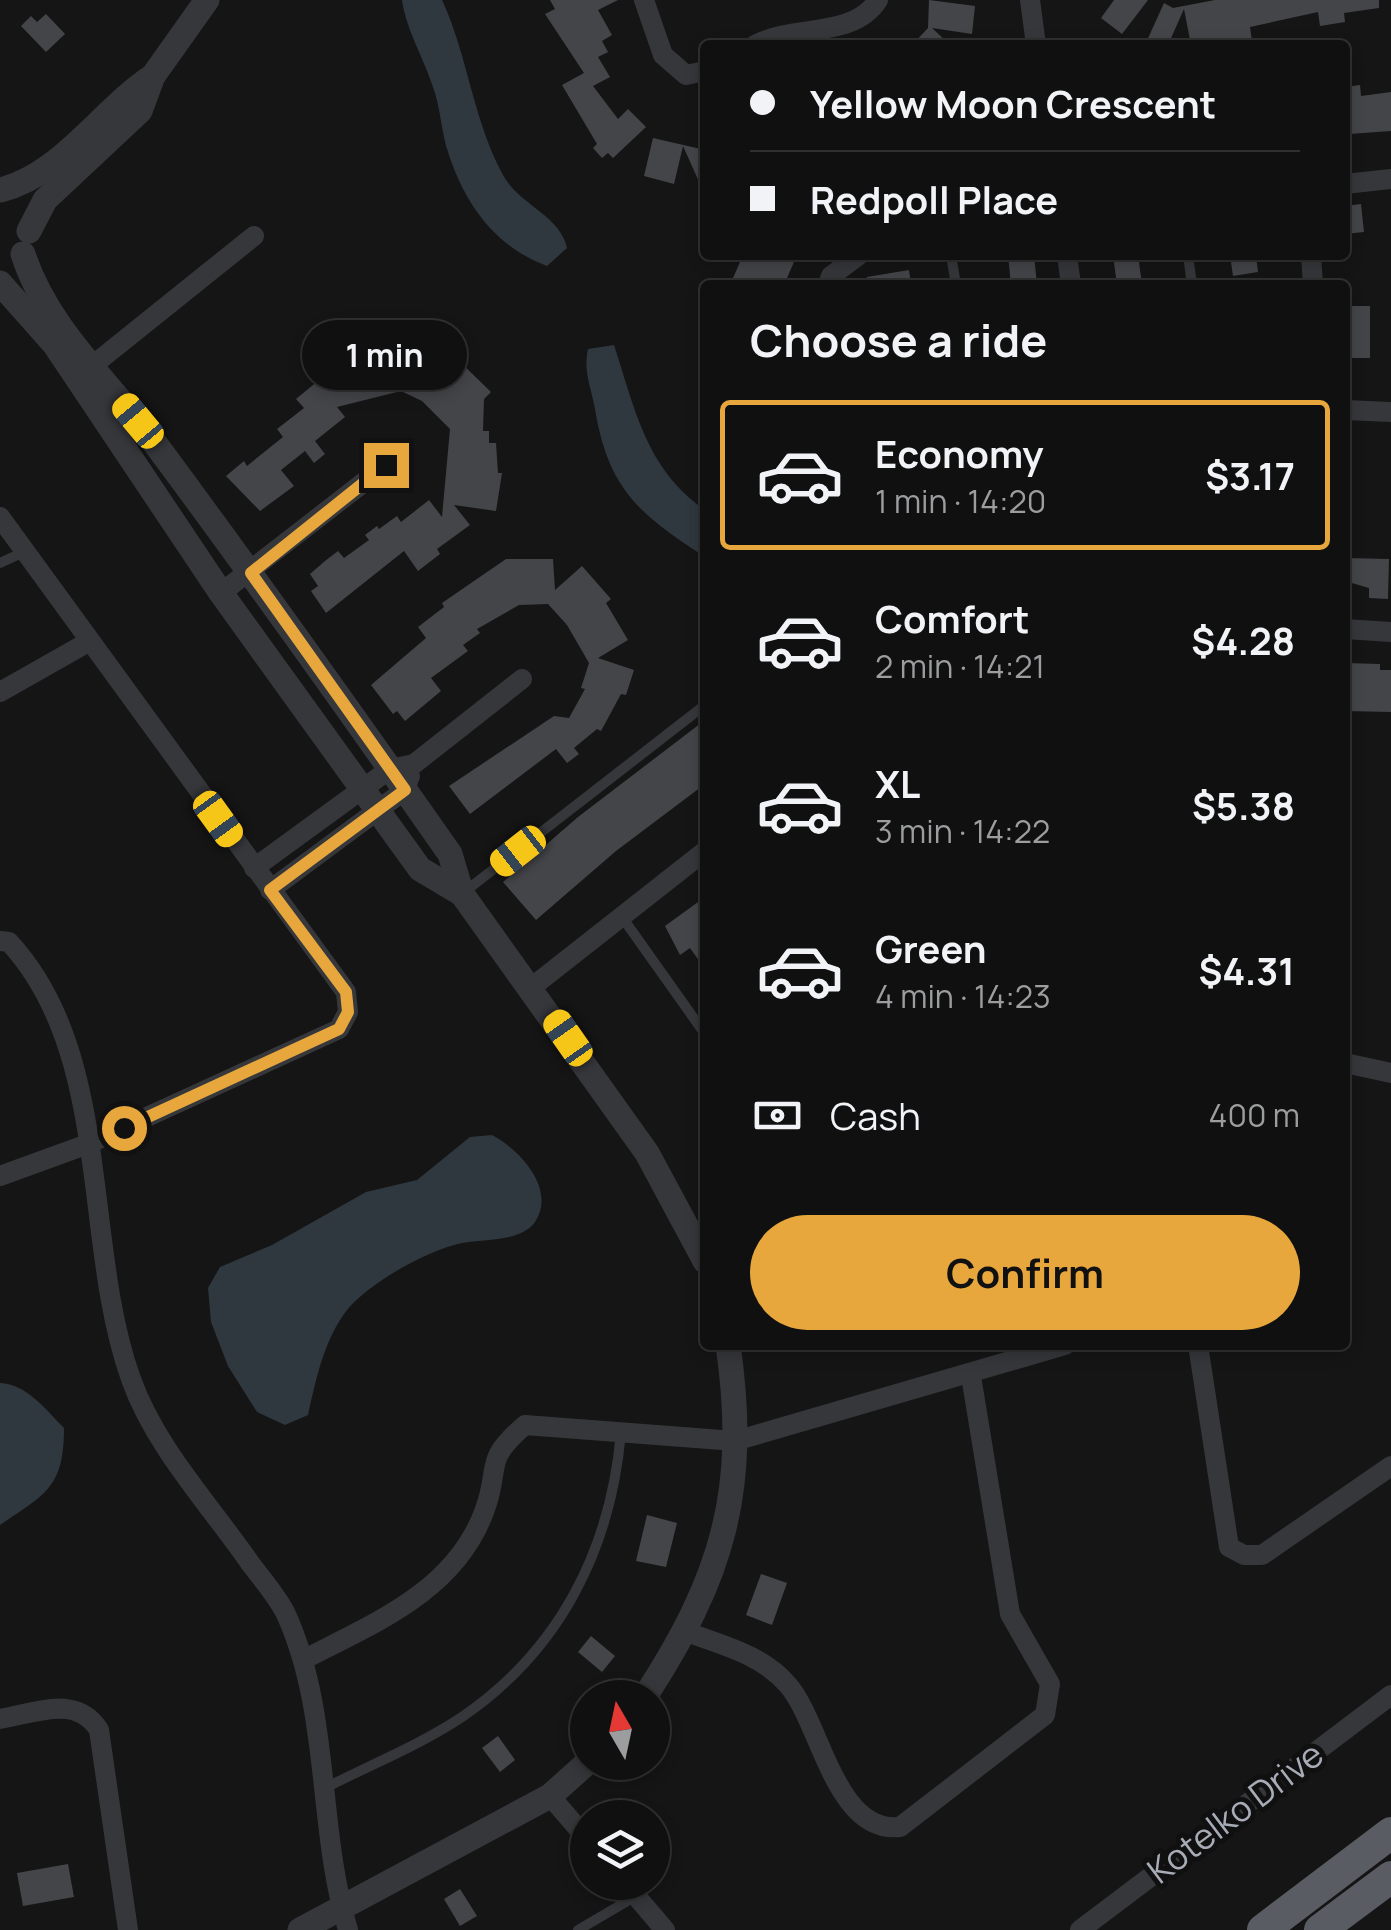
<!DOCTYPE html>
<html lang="en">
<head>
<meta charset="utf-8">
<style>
  :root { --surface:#101010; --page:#191919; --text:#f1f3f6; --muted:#9c9d9f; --line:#303030; --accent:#e7a73c }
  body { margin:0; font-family:Manrope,sans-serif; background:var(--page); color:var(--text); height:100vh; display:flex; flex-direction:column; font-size:38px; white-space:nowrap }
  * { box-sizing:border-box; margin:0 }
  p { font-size:32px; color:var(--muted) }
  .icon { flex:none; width:55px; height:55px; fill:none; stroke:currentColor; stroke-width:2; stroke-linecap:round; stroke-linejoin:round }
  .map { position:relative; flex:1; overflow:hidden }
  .details { position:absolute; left:700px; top:280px; width:650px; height:1070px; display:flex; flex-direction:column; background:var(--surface); border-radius:10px; box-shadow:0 5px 15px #0003,0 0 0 2px var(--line) }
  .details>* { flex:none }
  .top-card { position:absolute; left:700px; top:40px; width:650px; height:220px; border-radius:10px; box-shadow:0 5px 15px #0003,0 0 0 2px var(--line); display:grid; align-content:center; height:220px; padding:0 50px; background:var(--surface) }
  .needle { width:65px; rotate:351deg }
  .tools { position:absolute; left:570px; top:1680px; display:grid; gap:20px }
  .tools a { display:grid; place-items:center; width:100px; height:100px; border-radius:50%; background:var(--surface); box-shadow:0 5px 15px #0003,0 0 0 2px var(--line); font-size:50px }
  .end { position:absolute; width:45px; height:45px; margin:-22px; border:12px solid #e7a73c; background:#111; box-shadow:0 0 0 5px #111 }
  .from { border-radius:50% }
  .bubble { position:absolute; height:70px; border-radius:35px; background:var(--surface); box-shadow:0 5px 15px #0003,0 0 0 2px var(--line); font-size:32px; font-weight:700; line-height:70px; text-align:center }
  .car { position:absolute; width:30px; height:60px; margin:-30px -15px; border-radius:12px; box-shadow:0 0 8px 2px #0007; background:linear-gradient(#f5c518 24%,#345 0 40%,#f5c518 0 76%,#345 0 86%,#f5c518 0) }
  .top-card b { display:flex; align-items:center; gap:35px; height:95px; font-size:38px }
  .top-card b+b { border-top:2px solid var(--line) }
  .top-card i { width:25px; height:25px; background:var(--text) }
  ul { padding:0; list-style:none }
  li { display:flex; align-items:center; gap:30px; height:150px; margin:0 20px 15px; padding:0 30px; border:5px solid transparent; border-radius:10px }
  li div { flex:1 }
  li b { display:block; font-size:38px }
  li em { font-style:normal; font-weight:700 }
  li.on { border-color:var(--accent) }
  li>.icon { width:90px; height:90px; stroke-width:1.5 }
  h2 { padding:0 50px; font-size:45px; line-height:120px }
  .pay { display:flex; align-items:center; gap:25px; height:110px; padding:0 50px; font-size:38px }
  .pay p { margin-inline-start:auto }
  .cta { display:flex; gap:20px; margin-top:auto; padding:20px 50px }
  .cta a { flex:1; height:115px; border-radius:60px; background:var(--accent); color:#111; font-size:40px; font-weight:700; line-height:115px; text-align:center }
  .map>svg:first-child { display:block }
</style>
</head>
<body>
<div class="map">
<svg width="1391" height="1930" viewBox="0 0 1391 1930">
  <rect width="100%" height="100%" fill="#151516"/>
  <g fill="#2f383e">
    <path d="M402,0H442C468,56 473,120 503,175C519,205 560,215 567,248L547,266C496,247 466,206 449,155C441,133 441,109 433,87C424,59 406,29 402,0Z"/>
    <path d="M614,345C635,409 646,469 705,510V557C640,515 608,489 595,409C591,387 583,371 588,349Z"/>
    <path d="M492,1135C519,1149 557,1189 535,1222C521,1242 483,1239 462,1243C428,1250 364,1285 344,1314C323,1344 316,1380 308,1415L285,1425L257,1412L228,1366L211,1322L208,1288L220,1267L272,1245L366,1192L417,1180L470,1137Z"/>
    <path d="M0,1383C27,1384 46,1410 64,1428C64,1487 46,1494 0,1525Z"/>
  </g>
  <g fill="#444549">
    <path d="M550,0H618L598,10L612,35L602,41L608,52L598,57L610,77L593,86L618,119L628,109L646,127L613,158L608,153L602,158L593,148L597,144L562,85L584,73L545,14L555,9Z"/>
    <path d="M929,0L975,6L972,34L932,28L950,45H912L928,28Z"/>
    <path d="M1114,0H1148L1122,34L1101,18Z"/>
    <path d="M1215,0H1379V8L1344,13L1345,22L1320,26L1318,12L1250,27L1252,41L1230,45H1191L1184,9L1168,45H1145L1164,3L1173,8Z"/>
    <path d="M46,14L65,34L46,52L21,26L31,16L37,22Z"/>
    <path d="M1360,85L1361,96L1391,92V131L1349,134L1345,87Z"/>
    <path d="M653,138L705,150V195L683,146L674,184L644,176Z"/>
    <path d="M1361,204L1364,232L1345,234V206Z"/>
    <path d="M743,255H780L794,262L784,285H730Z"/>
    <path d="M1008,255H1034L1037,285H1011Z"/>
    <path d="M1113,255H1138L1142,285H1117Z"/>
    <path d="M1230,255H1256L1258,272L1233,276Z"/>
    <path d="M909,270L911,285H867V277Z"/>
    <path d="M1345,306H1370V358H1351V340H1345Z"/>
    <path d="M382,331L383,336L392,333L405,382L424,343L456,358L491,392L484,399L483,431H489V443H496L498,473H502L496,511L454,505L470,525L437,549L440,554L418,571L404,551L326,613L311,591L318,586L310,574L325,561L338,551L344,558L369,540L365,535L377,526L379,529L397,516L401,522L429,500L442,517L450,429L422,401L401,391L337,407L345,417L315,441L325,454L314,463L305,451L281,470L294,486L260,511L226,476L244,461L247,466L283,437L277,429L304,408L296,399L330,371L328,366L365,358L363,352L373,350L369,334Z"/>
    <path d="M1345,558L1389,559L1388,599L1369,598V588L1345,581Z"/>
    <path d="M506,559H553L555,590L582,566L611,599L606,603L628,640L598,658L634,670L626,695L621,694L601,731L597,729L574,748L579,754L567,763L556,749L470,814L449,786L554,716L569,718L585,689L581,688L589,663L567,625L548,604L519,605L477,629L480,633L463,645L468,651L431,678L441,691L405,721L397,711L393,714L371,685L426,638L418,627L444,607L442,603Z"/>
    <path d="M1345,663L1380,664V670H1391V712L1345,711Z"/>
    <path d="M705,720V784L616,851L536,920L503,882L578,817Z"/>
    <path d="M705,897V969L690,948L680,955L665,926Z"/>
    <path d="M647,1515L677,1523L666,1567L636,1561Z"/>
    <path d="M761,1574L787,1583L772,1625L746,1615Z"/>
    <path d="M591,1636L615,1656L602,1672L578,1652Z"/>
    <path d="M498,1736L515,1760L500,1772L482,1748Z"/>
    <path d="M68,1864L74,1897L23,1906L17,1873Z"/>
    <path d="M460,1889L477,1916L460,1926L444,1899Z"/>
  </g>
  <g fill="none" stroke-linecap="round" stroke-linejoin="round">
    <g stroke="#36373b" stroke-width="10">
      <path d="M951,255L956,285"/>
      <path d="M1188,255L1192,285"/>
      <path d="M0,563L24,552"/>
      <path d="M463,893L705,705"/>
      <path d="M622,917L705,1034"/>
      <path d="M325,1788C370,1765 420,1745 462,1717C560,1650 611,1549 621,1432"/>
      <path d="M578,1930L636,1896"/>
    </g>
    <g stroke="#36373b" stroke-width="20">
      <path d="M644,0L663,55L686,75L705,71"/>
      <path d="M1030,0L1036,45"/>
      <path d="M755,45C793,24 853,39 878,0"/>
      <path d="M1345,184L1391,179"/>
      <path d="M1067,255L1071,285"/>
      <path d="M1311,255L1313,285"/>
      <path d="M828,285L831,276L859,255"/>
      <path d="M92,366L254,236"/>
      <path d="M1345,410L1391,412"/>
      <path d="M0,517L346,992L348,1012L339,1029L88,1144L0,1176"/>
      <path d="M221,593L386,465"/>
      <path d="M1345,629L1391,632"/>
      <path d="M0,692L90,641"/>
      <path d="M254,868L390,769L414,764L522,679"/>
      <path d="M270,890L405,790L410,776"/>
      <path d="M0,941L9,942C113,1054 82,1243 131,1379C155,1447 210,1505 250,1563C262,1579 276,1595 285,1612C331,1711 317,1828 348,1930"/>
      <path d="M532,987L705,851"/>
      <path d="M1345,1063L1391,1073"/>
      <path d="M1198,1345L1229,1547L1244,1555H1262L1391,1466"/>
      <path d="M687,1632C724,1646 761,1654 788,1685C821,1723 835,1834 900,1827L1045,1715L1050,1684L1010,1614L971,1376"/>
      <path d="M303,1660C374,1623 454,1592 484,1512C502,1465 481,1463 525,1425L735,1441L1065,1345"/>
      <path d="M0,1719C36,1713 76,1694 99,1730L128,1930"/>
      <path d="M550,1796L588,1840"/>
      <path d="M624,1882L665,1930"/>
      <path d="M1080,1930L1391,1695"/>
    </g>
    <g stroke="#36373b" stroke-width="25">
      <path d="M1,190C63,174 101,110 153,76"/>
      <path d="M29,231L45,200L140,111L153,76L207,0"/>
      <path d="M23,254C47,329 111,384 157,446C257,581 354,717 450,854L462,894L647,1153L705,1261"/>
      <path d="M0,283L55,345L221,593L420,869L462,894"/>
      <path d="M644,1698C723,1577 749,1490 728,1345"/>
      <path d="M300,1930L550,1796L588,1762"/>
    </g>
    <g stroke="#5a5c63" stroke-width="32">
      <path d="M1263,1930L1391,1833"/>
      <path d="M1320,1930L1391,1877"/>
    </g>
  </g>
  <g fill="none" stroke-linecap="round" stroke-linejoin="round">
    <path stroke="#e7a73c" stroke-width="12" d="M124,1128L339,1029L348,1012L346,992L270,890L405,790L251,573L386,465"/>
  </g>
  <g text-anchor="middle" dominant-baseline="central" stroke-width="10" stroke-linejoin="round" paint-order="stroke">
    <g font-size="35" fill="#a7acb6" stroke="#101011">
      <text transform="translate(1235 1812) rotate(-37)">Kotelko Drive</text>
    </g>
  </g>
</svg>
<div class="tools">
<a><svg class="needle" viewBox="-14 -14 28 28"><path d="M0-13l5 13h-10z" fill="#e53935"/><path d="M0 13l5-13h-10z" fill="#9c9d9f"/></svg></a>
<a><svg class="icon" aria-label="layers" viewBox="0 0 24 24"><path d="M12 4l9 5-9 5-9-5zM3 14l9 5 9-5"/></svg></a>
</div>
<i class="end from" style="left:124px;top:1128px"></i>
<i class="end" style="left:386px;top:465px"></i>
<div class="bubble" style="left:302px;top:320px;width:165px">1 min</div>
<i class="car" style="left:138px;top:421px;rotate:320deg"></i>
<i class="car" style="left:218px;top:819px;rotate:144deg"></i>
<i class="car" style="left:518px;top:851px;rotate:232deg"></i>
<i class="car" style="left:568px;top:1038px;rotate:325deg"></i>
<div class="top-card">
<b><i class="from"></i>Yellow Moon Crescent</b>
<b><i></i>Redpoll Place</b>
</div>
<section class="details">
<h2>Choose a ride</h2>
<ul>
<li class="on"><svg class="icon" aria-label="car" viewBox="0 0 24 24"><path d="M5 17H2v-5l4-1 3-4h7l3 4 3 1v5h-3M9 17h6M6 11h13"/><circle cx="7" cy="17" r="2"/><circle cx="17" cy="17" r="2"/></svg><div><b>Economy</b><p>1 min · 14:20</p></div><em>$3.17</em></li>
<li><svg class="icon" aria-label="car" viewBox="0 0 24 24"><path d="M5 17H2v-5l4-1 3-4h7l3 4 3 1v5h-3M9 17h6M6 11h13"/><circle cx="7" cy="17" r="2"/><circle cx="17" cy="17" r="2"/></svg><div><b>Comfort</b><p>2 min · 14:21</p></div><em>$4.28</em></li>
<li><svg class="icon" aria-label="car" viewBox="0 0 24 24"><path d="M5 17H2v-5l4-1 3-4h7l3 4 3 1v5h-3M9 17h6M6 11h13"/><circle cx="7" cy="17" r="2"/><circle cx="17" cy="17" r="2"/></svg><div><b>XL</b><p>3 min · 14:22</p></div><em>$5.38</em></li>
<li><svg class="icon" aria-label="car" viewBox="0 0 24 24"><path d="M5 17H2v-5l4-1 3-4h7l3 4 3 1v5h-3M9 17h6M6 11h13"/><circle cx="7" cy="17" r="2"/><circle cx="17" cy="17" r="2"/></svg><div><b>Green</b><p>4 min · 14:23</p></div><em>$4.31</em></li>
</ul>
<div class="pay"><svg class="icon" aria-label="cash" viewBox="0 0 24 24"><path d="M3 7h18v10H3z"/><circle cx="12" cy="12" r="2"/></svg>Cash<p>400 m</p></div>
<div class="cta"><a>Confirm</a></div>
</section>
</div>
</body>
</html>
